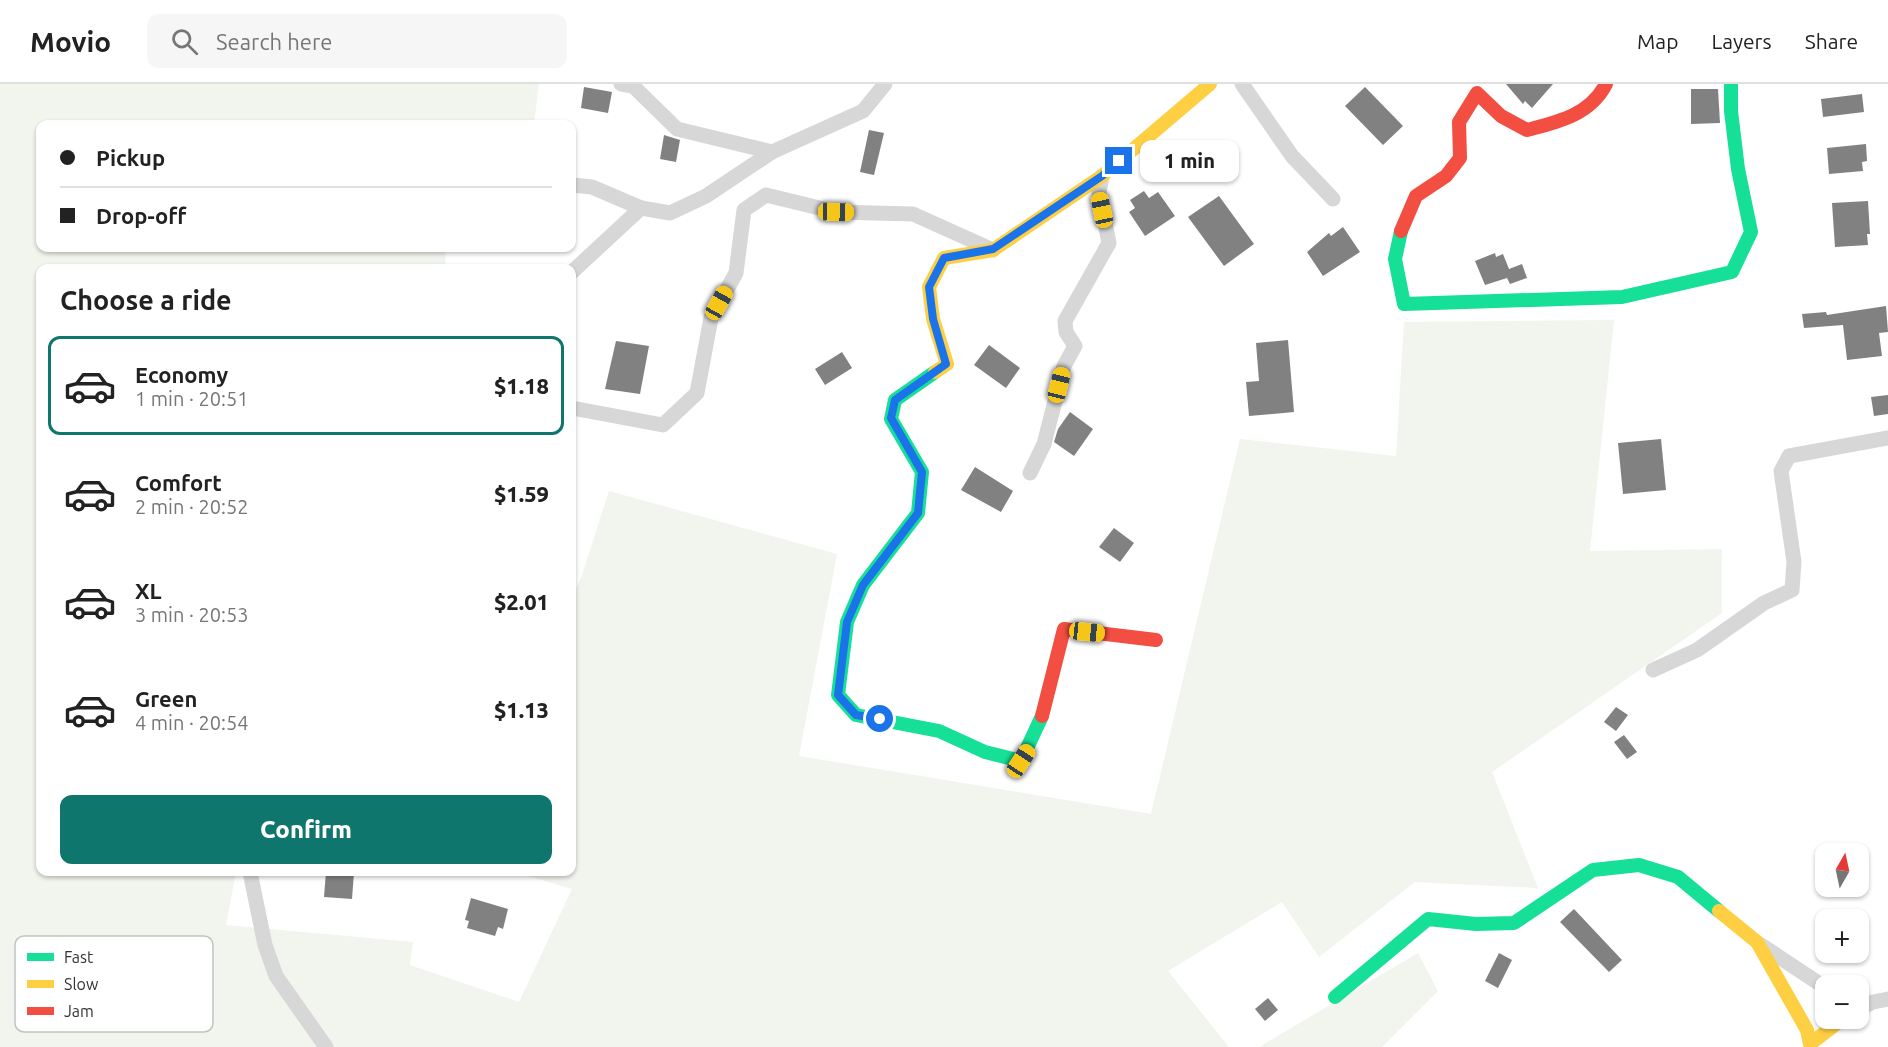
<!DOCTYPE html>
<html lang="en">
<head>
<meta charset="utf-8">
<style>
  :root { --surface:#fff; --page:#f6f6f6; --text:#222; --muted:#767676; --line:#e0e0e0; --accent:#0f766e }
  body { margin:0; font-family:Ubuntu,sans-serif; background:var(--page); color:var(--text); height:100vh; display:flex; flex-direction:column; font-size:22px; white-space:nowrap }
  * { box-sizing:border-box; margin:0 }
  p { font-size:20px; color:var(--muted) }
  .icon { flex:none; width:33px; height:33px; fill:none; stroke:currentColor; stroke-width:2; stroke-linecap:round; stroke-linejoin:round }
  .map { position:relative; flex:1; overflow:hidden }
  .sheet { position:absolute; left:36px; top:180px; width:540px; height:612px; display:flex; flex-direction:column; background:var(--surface); border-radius:12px; box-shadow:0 2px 4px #0004 }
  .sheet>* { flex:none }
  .hud { position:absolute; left:36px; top:36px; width:540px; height:132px; border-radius:12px; box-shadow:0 2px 4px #0004; display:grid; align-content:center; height:132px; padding:0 24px; background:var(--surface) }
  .needle { width:39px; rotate:9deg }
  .buttons { position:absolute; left:1815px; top:759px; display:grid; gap:12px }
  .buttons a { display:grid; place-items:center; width:54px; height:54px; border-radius:12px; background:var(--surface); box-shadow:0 2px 4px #0004; font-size:30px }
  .end { position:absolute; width:27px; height:27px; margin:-14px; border:8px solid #1a73e8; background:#fff; box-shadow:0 0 0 3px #fff }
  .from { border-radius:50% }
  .bubble { position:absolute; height:42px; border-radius:12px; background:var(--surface); box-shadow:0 2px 4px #0004; font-size:20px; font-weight:800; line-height:42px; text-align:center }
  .car { position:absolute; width:18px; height:36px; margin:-18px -9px; border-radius:8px; box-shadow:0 0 4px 2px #0007; background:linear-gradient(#f5c518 24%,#345 0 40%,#f5c518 0 76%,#345 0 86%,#f5c518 0) }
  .hud b { display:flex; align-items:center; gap:21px; height:57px; font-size:22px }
  .hud b+b { border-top:2px solid var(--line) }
  .hud i { width:15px; height:15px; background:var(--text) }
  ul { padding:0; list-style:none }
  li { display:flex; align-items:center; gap:18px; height:99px; margin:0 12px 9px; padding:0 12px; border:3px solid transparent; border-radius:12px }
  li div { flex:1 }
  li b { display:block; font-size:22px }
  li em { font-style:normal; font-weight:800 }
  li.selected { border-color:var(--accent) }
  li>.icon { width:54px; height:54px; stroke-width:1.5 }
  h2 { padding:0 24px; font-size:27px; line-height:72px }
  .button { display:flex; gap:12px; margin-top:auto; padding:12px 24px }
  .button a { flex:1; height:69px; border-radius:12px; background:var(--accent); color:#fff; font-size:24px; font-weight:800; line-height:69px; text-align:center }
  header { display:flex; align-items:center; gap:36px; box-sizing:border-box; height:84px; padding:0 30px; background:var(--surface); border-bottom:2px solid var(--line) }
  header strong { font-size:28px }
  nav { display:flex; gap:33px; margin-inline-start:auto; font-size:21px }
  .search { width:420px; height:54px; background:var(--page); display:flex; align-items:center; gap:15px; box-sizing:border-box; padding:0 21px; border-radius:12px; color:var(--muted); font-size:22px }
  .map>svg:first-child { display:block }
</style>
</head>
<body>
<header>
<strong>Movio</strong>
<div class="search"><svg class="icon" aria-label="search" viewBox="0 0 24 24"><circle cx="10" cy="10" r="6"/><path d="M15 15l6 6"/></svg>Search here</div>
<nav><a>Map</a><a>Layers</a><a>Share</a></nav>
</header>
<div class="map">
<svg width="1888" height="963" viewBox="0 0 1888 963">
  <rect width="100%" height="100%" fill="#fff"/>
  <g fill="#f1f5ed">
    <path d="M0,0H539L534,40H40V164H446L445,184H40V788H236L226,841L413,858L410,881L519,918L572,805L515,788H572V513L582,491L609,407L837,470L799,672L1151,730L1240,355L1396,372L1404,238L1614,236L1590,467L1722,465V529L1492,688L1538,804L1415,798L1319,873L1282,818L1168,887L1229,963H0Z"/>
    <path d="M1418,869L1438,907L1382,963H1259Z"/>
  </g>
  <g fill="#818181">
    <path d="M1506,0H1553L1532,24L1525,17L1523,20Z"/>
    <path d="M584,3L612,8L608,29L581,24Z"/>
    <path d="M1365,3L1403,42L1383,61L1345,22Z"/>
    <path d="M1691,5H1718L1720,39L1691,40Z"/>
    <path d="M1862,10L1864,28L1823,33L1821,15Z"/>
    <path d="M869,46L884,49L874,91L860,88Z"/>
    <path d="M664,51L680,56L676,78L660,75Z"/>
    <path d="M1866,60L1867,77L1862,78L1863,87L1829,90L1827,64Z"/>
    <path d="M1144,107L1149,114L1158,108L1175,132L1145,152L1129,128L1135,124L1130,116Z"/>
    <path d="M1219,112L1254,160L1224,182L1188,133Z"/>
    <path d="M1868,117L1870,150H1867L1868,161L1835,163L1832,119Z"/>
    <path d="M1343,143L1360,168L1323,192L1307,168L1329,149L1331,152Z"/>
    <path d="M1495,169L1496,173L1503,170L1509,185L1522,180L1527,194L1510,200L1507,194L1485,201L1475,177Z"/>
    <path d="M1886,222L1888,248L1879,249L1882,272L1847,276L1843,241L1804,244L1802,230L1826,228L1827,231Z"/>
    <path d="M1288,256L1294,328L1249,332L1246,298L1259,297L1256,259Z"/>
    <path d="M616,257L649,262L640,310L605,305Z"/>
    <path d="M989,261L1020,284L1006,304L974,281Z"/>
    <path d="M842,268L852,284L825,301L815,285Z"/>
    <path d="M1888,311V330L1874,332L1871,313Z"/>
    <path d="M1070,328L1093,345L1074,372L1054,358L1058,345Z"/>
    <path d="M1661,355L1666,406L1623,410L1618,359Z"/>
    <path d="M975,383L1013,407L1001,428L961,406Z"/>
    <path d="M1114,444L1134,459L1120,478L1099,463Z"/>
    <path d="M1616,623L1628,631L1616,647L1604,638Z"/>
    <path d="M1624,651L1637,668L1627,675L1614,658Z"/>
    <path d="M326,788H354L352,815L324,813Z"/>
    <path d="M471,814L508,825L503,845L498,843L495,852L467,844L469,837L465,836Z"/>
    <path d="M1574,825L1622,876L1609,888L1560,838Z"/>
    <path d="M1499,869L1512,876L1498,904L1485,897Z"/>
    <path d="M1268,914L1278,926L1265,937L1255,925Z"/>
  </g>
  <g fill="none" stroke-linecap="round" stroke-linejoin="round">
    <g stroke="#d7d7d7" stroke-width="15">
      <path d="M621,0L633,2L677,45L772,68"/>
      <path d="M1242,0L1292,72L1333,115"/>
      <path d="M572,101L592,103L641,124"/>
      <path d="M572,188L641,124L670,129L706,112L772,68L863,27L885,0"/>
      <path d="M572,324L663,341L697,309L711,234L736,189L744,126L766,111L836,128L913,130L993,166"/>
      <path d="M1030,389L1044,360L1064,282L1075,262L1066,248L1065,237L1109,159L1099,109L1102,92"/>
      <path d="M1653,586L1697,566L1764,519L1792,506L1794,478L1781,387L1789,372L1888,354"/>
      <path d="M250,788L265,861L276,892L326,963"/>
      <path d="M1761,861L1826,904"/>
      <path d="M1858,926L1873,918L1888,915"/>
    </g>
    <g stroke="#16e098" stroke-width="14">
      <path d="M1401,147L1395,175L1404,220L1622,213L1732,188L1751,148L1738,85L1731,27V0"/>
      <path d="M935,288L895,316L891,335L922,388L918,429L863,501L847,538L838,611L856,631L939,647L985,668L1021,677L1042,632"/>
      <path d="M1335,913L1428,835L1476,840L1514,839L1593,786L1639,781L1678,793L1719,827"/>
    </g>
    <g stroke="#ffcf43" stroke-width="14">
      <path d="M935,288L947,280L933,235L929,203L944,174L993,166L1102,92L1210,0"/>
      <path d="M1719,827L1757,858L1807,946L1810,960L1844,934"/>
    </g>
    <g stroke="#f24e42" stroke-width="14">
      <path d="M1401,147L1416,112L1446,92L1460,74L1459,38L1477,9L1501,32L1527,46C1558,38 1590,31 1606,0"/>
      <path d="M1042,632L1064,545L1156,556"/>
    </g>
  </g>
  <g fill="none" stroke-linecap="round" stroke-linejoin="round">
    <path stroke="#1a73e8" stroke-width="8" d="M880,635L856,631L838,611L847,538L863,501L918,429L922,388L891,334L895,316L946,280L933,235L929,203L944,174L993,165L1102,92L1119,77"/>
  </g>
  <rect x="15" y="852" width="198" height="96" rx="9" fill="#fff" stroke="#c2c2c2" stroke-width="1.5"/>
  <rect x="27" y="869" width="27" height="8" fill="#16e098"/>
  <rect x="27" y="896" width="27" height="8" fill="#ffcf43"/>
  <rect x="27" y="923" width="27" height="8" fill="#f24e42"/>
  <g font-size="16" fill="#333">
    <text x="64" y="879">Fast</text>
    <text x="64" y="906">Slow</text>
    <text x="64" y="933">Jam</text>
  </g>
</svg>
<div class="buttons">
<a><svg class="needle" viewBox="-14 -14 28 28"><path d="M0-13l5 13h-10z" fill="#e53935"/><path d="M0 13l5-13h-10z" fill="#767676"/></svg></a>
<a>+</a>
<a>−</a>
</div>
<i class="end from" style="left:880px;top:635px"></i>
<i class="end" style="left:1119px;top:77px"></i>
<div class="bubble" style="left:1140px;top:56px;width:99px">1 min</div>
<i class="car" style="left:1102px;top:126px;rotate:348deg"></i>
<i class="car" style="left:836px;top:128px;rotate:91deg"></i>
<i class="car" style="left:719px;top:219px;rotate:29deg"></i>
<i class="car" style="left:1059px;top:301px;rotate:14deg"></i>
<i class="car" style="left:1087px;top:548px;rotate:96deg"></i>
<i class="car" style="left:1021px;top:677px;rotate:33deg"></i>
<div class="hud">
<b><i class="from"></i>Pickup</b>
<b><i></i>Drop-off</b>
</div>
<section class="sheet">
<h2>Choose a ride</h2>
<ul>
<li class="selected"><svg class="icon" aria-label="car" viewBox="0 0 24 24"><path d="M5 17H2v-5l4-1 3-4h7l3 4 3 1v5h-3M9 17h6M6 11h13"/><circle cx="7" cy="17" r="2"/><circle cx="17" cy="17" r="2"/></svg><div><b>Economy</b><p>1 min · 20:51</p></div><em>$1.18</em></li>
<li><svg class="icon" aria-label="car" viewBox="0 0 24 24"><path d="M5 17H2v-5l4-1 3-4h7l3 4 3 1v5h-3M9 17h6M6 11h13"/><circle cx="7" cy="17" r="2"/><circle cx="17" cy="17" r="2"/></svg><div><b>Comfort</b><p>2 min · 20:52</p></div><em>$1.59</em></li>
<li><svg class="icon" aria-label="car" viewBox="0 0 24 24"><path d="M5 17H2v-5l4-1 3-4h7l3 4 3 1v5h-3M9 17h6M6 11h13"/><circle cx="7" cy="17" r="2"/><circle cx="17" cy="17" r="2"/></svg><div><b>XL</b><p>3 min · 20:53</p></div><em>$2.01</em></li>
<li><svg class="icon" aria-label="car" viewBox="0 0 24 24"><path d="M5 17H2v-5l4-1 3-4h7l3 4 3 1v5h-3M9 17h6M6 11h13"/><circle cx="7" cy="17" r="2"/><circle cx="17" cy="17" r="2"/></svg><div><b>Green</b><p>4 min · 20:54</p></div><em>$1.13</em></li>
</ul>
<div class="button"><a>Confirm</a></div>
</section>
</div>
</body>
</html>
